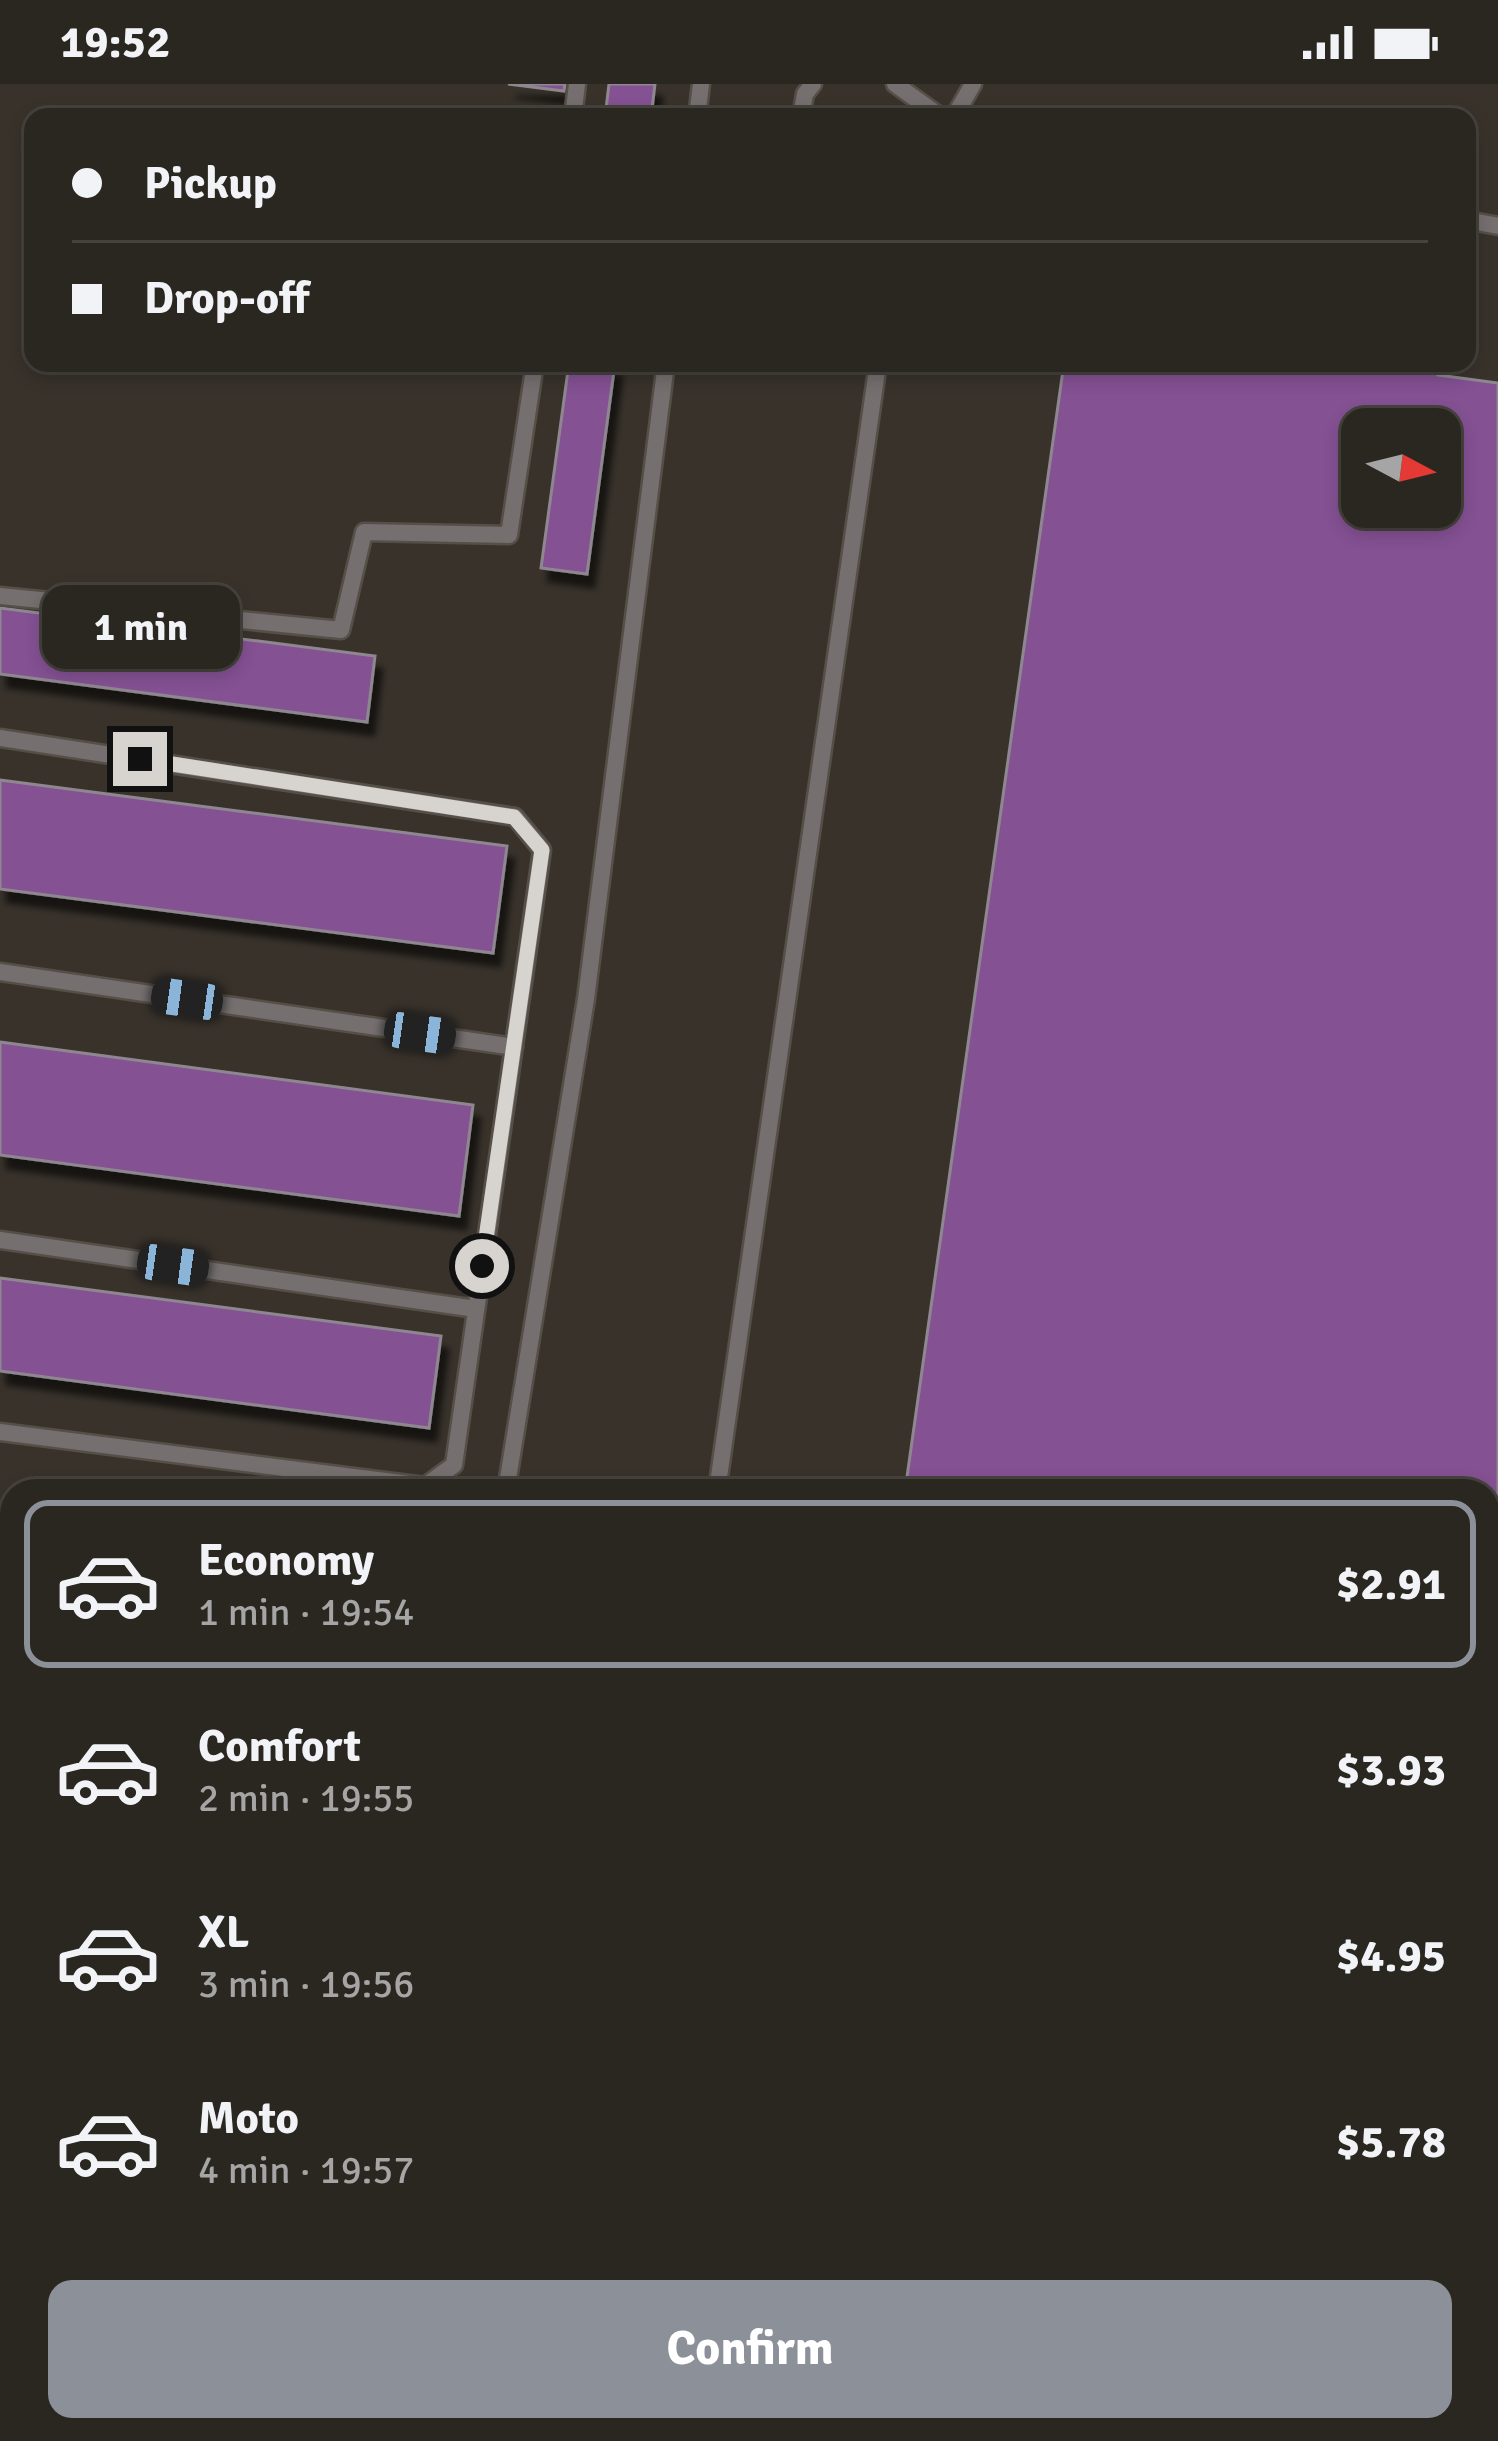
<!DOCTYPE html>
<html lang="en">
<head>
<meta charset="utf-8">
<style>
  :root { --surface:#2a2620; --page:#322e29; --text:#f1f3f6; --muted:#a5a5a5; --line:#46433e; --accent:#8c9099 }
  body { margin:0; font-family:Signika,sans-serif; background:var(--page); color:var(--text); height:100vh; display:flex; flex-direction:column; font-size:45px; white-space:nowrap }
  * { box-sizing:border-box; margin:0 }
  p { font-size:39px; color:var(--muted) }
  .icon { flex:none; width:66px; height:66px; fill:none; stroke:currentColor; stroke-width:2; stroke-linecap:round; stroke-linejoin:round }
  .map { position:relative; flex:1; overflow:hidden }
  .sheet { position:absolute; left:0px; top:1395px; width:1500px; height:963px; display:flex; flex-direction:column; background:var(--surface); border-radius:36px 36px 0 0; box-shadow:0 6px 18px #0003,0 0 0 3px var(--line) }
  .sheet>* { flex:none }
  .guide { position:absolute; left:24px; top:24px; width:1452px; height:264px; border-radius:24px; box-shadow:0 6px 18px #0003,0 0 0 3px var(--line); display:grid; align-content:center; height:264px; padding:0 48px; background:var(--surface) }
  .needle { width:78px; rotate:97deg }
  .fabs { position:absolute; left:1341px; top:324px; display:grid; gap:24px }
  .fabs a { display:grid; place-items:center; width:120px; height:120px; border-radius:24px; background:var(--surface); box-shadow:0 6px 18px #0003,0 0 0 3px var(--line); font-size:60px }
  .end { position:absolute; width:54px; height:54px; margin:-27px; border:15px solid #d7d3ce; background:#111; box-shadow:0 0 0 6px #111 }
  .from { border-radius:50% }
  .bubble { position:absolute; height:84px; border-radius:24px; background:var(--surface); box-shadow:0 6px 18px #0003,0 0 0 3px var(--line); font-size:39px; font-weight:700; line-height:84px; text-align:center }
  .car { position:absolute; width:36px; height:72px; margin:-36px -18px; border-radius:15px; box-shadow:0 0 9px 3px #0007; background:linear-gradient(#222 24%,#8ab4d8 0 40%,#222 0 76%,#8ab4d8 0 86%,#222 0) }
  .guide b { display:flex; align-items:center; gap:42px; height:114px; font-size:45px }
  .guide b+b { border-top:3px solid var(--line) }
  .guide i { width:30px; height:30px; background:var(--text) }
  ul { padding:21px 0 0; list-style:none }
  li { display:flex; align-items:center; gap:36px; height:168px; margin:0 24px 18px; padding:0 24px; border:6px solid transparent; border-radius:24px }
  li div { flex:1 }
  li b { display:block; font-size:45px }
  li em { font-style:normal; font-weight:700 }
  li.selected { border-color:var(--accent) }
  li>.icon { width:108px; height:108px; stroke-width:1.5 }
  .primary-button { display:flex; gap:24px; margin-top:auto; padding:24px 48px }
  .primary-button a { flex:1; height:138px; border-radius:24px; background:var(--accent); color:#fff; font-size:48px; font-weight:700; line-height:138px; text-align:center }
  .status { display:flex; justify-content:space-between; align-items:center; height:84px; padding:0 60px; background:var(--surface); direction:ltr }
  .status svg { height:33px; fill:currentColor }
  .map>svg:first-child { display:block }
</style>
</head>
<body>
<div class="status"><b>19:52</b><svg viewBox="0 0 49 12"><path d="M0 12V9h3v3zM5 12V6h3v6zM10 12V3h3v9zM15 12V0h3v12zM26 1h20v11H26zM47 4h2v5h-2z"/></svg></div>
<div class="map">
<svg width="1498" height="2357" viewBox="0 0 1498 2357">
  <defs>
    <filter id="shadow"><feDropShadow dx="7" dy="13" stdDeviation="3" flood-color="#0009"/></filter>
  </defs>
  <rect width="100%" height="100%" fill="#38322b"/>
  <g fill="#845193" stroke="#8e8790" stroke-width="3" fill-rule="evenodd" filter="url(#shadow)">
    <path d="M508,0H565L564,7Z"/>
    <path d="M609,0H655L651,33H605Z"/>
    <path d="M569,279H615L587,490L541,484Z"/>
    <path d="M1064,279H1440L1438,291L1498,299V1892L1491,1942L1488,1407H905ZM1362,345H1440V423H1362Z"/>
    <path d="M0,524L375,572L367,638L0,590Z"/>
    <path d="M0,696L507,762L493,869L0,805Z"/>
    <path d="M0,958L473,1021L459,1132L0,1071Z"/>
    <path d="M0,1194L441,1252L429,1344L0,1287Z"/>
    <path d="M0,1428L12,1430V1526L0,1525Z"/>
  </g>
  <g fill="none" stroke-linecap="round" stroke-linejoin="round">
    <g stroke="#554f48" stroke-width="21">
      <g id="service">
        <path d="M895,0L941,33"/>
        <path d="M573,33L577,0"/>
        <path d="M697,33L701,0"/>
        <path d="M801,33L805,10L813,0"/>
        <path d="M954,33L973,0"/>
        <path d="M1467,136L1498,142"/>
        <path d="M0,512L341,546L364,448L509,451L535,279"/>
        <path d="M0,654L515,733L542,766L454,1381L425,1402L0,1348"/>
        <path d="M0,888L514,963"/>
        <path d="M0,1156L476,1225"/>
        <path d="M506,1407L586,915L666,279"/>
        <path d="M717,1407L878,279"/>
        <path d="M0,1547L12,1549"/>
        <path d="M1488,2012L1498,2014"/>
      </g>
    </g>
    <use href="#service" stroke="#756f6f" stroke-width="16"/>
    <g stroke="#99948e" stroke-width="14">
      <g id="rail">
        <path d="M0,2160L12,2163"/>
        <path d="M1488,2327L1498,2328"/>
      </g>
    </g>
    <use href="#rail" stroke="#1d1b17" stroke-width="9" stroke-dasharray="27" stroke-linecap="butt"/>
  </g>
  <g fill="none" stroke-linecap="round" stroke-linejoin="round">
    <path stroke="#d7d3ce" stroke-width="15" d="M140,675L514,733L542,766L482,1182"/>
  </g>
</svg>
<div class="fabs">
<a><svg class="needle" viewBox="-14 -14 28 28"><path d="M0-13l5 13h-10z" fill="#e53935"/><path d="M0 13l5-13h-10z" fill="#a5a5a5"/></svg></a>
</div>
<i class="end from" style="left:482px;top:1182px"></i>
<i class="end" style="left:140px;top:675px"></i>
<div class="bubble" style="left:42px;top:501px;width:198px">1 min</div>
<i class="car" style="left:187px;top:915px;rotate:278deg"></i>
<i class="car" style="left:420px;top:949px;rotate:98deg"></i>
<i class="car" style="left:173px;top:1181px;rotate:98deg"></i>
<div class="guide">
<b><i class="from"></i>Pickup</b>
<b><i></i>Drop-off</b>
</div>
<section class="sheet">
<ul>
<li class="selected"><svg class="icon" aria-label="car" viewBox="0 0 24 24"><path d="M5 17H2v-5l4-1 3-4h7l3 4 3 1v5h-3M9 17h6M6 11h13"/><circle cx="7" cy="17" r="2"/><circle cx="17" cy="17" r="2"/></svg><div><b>Economy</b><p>1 min · 19:54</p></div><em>$2.91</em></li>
<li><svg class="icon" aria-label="car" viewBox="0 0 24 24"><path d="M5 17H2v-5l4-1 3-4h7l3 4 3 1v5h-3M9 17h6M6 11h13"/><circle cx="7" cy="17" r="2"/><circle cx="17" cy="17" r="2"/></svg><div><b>Comfort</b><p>2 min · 19:55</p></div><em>$3.93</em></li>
<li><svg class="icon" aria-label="car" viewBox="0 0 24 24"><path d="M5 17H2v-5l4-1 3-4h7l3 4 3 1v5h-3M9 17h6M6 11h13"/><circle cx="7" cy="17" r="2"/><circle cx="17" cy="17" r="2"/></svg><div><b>XL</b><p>3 min · 19:56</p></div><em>$4.95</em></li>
<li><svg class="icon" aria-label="car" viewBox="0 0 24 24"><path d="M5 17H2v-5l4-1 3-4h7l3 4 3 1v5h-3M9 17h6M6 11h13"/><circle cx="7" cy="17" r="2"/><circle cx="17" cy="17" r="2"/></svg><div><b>Moto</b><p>4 min · 19:57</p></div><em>$5.78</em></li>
</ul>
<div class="primary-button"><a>Confirm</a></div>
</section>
</div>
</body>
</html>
